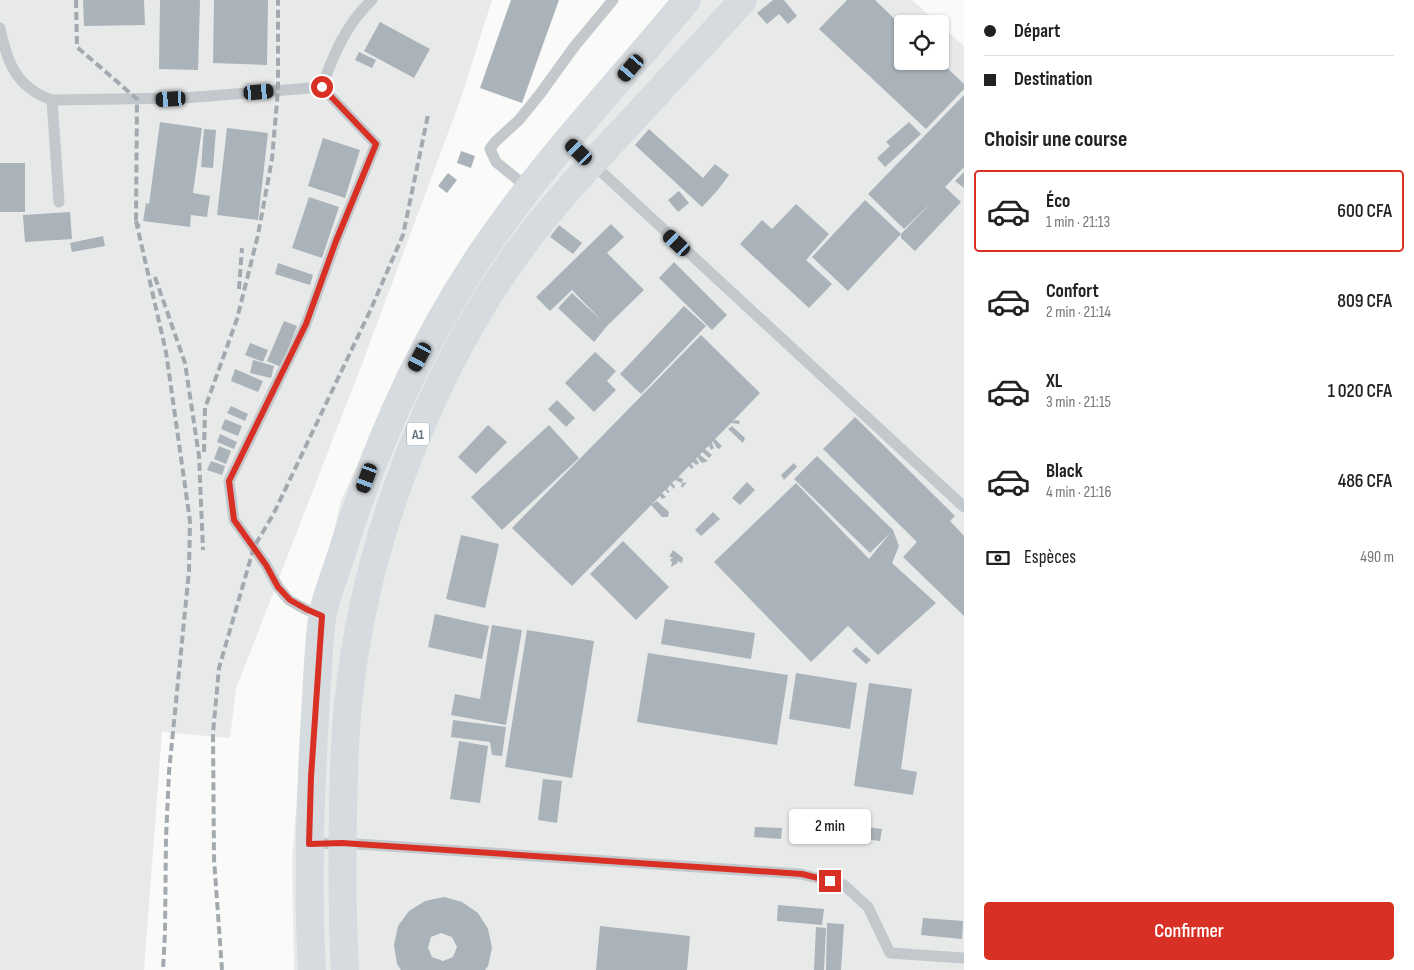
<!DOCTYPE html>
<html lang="fr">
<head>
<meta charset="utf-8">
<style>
  :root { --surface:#fff; --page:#f2f2f2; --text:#222; --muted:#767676; --line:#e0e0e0; --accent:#d93025 }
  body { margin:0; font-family:"Sofia Sans Condensed",sans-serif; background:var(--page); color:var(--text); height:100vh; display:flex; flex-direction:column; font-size:19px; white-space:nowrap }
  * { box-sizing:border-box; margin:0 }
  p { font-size:16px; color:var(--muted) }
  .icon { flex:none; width:28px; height:28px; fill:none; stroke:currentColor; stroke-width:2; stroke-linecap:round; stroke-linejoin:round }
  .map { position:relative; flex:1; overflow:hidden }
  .drawer { display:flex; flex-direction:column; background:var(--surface); width:450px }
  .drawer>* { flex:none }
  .top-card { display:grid; align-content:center; height:110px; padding:0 20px; background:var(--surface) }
  .buttons { position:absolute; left:894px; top:15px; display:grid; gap:10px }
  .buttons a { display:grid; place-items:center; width:55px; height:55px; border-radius:5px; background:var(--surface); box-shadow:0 1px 4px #0004; font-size:25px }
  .end { position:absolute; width:22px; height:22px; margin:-11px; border:6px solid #d93025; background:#fff; box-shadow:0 0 0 2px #fff }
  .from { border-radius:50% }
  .bubble { position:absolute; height:35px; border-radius:5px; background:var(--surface); box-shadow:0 1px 4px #0004; font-size:16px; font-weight:600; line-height:35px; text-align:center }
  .car { position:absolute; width:15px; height:30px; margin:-15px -8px; border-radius:6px; box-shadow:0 0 4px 1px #0007; background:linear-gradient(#222 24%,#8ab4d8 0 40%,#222 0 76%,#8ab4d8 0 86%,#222 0) }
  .top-card b { display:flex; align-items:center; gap:18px; height:48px; font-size:19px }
  .top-card b+b { border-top:1px solid var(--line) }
  .top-card i { width:12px; height:12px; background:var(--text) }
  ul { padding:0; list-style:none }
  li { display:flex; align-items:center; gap:15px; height:82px; margin:0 10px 8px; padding:0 10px; border:2px solid transparent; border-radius:5px }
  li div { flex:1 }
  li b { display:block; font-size:19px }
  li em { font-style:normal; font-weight:600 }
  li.current { border-color:var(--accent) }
  li>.icon { width:45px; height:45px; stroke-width:1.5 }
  h2 { padding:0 20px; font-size:22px; line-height:60px }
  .pay { display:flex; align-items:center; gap:12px; height:55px; padding:0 20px; font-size:19px }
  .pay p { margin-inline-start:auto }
  .button { display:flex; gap:10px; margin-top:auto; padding:10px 20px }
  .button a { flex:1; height:58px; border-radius:5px; background:var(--accent); color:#fff; font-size:20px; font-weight:600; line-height:58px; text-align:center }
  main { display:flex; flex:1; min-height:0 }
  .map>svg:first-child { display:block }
</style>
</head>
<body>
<main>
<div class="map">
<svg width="964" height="970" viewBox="0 0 964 970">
  <rect width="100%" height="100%" fill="#fafaf8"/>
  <g fill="#e8e9e9">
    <path d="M0,0H492L461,98L362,364L236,689L230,738L162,732L144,970H0Z"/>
    <path d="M686,0H912L939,24H902V61H940V25L964,46V970H294L292,861L309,642L341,500L427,317Z"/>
  </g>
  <g fill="#aab3b9" fill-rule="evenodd">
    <path d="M83,0H144L145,25L84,26Z"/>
    <path d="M160,0H200L198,70L159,69Z"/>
    <path d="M214,0H268L267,65L213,63Z"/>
    <path d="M511,0H559L522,103L480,88Z"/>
    <path d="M773,0H784L797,16L788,24L779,14L767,24L757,13Z"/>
    <path d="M847,0H875L902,26V61H940L964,84V89L926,129L819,29Z"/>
    <path d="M380,22L430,49L414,78L364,51Z"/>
    <path d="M359,52L376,60L372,68L355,60Z"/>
    <path d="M964,95V167L945,187L961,202L915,251L901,238V234L848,291L812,257L865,200L901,234L932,202L904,229L868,194Z"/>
    <path d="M160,122L202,128L193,193L210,196L207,217L191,215L190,227L143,221L146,203L149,204Z"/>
    <path d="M909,122L921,134L885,167L877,158L890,146L886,142Z"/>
    <path d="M227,128L268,133L258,220L217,215Z"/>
    <path d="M204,129L216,130L213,168L201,167Z"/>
    <path d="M649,129L703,178L715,164L729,175L717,191L702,207L635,145Z"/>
    <path d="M323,138L360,150L345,198L308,186Z"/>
    <path d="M461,151L475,156L471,168L457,163Z"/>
    <rect x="0" y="163" width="25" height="49"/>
    <path d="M964,172V188L955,181Z"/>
    <path d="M448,173L457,180L447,193L438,186Z"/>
    <path d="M679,191L689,203L678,212L668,200Z"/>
    <path d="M309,197L339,207L322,258L292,248Z"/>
    <path d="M796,204L829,234L806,260L832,284L809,308L740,244L762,220L772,229Z"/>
    <path d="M70,212L72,239L25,242L23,215Z"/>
    <path d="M611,224L624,237L607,253L644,290L607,326L594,342L558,308L572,293L603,322L572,290L550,311L536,297Z"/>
    <path d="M559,225L582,243L573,254L550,237Z"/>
    <path d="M103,236L105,246L72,252L70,243Z"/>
    <path d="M674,262L727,315L712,330L659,278Z"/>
    <path d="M278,263L313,275L310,285L275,274Z"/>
    <path d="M684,306L706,326L641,394L620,374Z"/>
    <path d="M284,321L297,326L281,367L267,361Z"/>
    <path d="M701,335L760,393L731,423L735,420L740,421L739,424L731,423L715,439L722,446L719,449L716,447L713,441L712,443L714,448L711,450L709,446L705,449L712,455L709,458L702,452L700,455L708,461L702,463L697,457L696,459L699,463L696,465L693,462L691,464L694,467L691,469L689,466L678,477L683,479L682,483L687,482L682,488L681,486L682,483L675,480L672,483L675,486L674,489L670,485L667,489L670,492L668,493L665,490L662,493L666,497L662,499L660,496L572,586L512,528Z"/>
    <path d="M250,343L268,350L263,362L245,355Z"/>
    <path d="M595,352L616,371L607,381L616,390L594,412L565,383Z"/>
    <path d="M253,360L274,366L271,378L250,373Z"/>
    <path d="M235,369L263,381L258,392L231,381Z"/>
    <path d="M557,400L575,418L566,427L548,409Z"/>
    <path d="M231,406L248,414L245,421L227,413Z"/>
    <path d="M855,417L955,516L950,521L964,536V616L903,557L917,542L823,449Z"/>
    <path d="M225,419L242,426L238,436L221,429Z"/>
    <path d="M488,425L507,442L476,474L458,457Z"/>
    <path d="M549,425L579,458L502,530L471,497Z"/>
    <path d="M732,426L745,438L743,443L728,429Z"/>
    <path d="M220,434L237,442L234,449L217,442Z"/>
    <path d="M219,446L231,451L226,464L214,459Z"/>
    <path d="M817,456L893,530L899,546L892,563L936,603L878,655L848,626L811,662L714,562L796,483L869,559L891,532L870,553L794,479Z"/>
    <path d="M211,461L225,466L222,475L207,470Z"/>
    <path d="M794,463L797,467L784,480L781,475Z"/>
    <path d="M747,482L755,490L740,505L732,498Z"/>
    <path d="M657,501L669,512L668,517H662L651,505Z"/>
    <path d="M713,512L720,519L701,536L695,530Z"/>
    <path d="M461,535L499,544L485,608L446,599Z"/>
    <path d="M623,541L669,587L636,620L590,574Z"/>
    <path d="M673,550L683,558L682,563L677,561L678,563L671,567L672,562L670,560L673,557H669Z"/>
    <path d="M435,614L489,626L482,659L428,647Z"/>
    <path d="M665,619L755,633L751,659L661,644Z"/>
    <path d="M492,625L522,630L506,725L451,715L455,694L480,699Z"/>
    <path d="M527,630L594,641L572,778L505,767Z"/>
    <path d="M856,647L871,660L866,664L852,651Z"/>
    <path d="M648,653L788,675L777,745L637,722Z"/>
    <path d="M796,673L857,683L850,729L789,719Z"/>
    <path d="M869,683L912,689L901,769L917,772L913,795L854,786Z"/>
    <path d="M453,720L506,727L502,756L492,755L490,742L451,737Z"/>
    <path d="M459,741L488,746L480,803L450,799Z"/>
    <path d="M543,779L562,781L557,823L538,820Z"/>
    <path d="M842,824L882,829L880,841L841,836Z"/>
    <path d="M755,827L782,828L781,839L754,837Z"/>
    <path d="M444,897L462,902L478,913L488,929L492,948L488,966L485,970H401L397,964L394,945L398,926L409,911L425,901ZM441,933L452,937L457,947L453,957L443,961L432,957L428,948L431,937Z"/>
    <path d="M778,905L824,909L822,925L777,921Z"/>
    <path d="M923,918L963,921L962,939L921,935Z"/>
    <path d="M827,923L844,924L841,970H826Z"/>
    <path d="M600,926L690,936L687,970H596Z"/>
    <path d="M816,927L826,928L824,970H814Z"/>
  </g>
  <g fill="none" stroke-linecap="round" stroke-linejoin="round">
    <g stroke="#c3c8cc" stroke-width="11">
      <path d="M0,28C7,63 17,88 52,100L184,98L322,87"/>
      <path d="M52,100L59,202"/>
      <path d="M568,141L964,507"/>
      <path d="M528,188L496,162L490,149L495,142L519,120L540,94L574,47L613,0"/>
      <path d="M322,616L305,609L289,600L278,587L266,565L234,520L229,481L306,324L336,241L376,144L322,87C333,55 347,23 372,0"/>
      <path d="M309,844L343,843L801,874L844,885L868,907L890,953L964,958"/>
    </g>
    <g stroke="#d6dbdf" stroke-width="28">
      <path d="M312,970C307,885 310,800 315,715C317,683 318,650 322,618C325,597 338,567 344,546C377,442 419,347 479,257C540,165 617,85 687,0"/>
      <path d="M345,970C342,917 342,864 343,811C344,773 344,734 349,696C365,542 431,369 523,245C555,202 591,164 628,125C666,83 705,42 743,0"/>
    </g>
    <g stroke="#a2aab0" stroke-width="4" stroke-dasharray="8 4" stroke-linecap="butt">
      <path d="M76,0L77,47L137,99L136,221L139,227"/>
      <path d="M136,221L166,352L190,521L189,571L169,772L166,838L165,932L163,970"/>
      <path d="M155,277L185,363L199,456L203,550"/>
      <path d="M239,289L242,248"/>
      <path d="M204,452L205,408L237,319L258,235L272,159L278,90V0"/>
      <path d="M222,970L214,859L213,733L219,668L254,547L274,513L370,311L403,235L428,115"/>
    </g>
  </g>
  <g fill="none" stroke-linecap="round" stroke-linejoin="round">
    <path stroke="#d93025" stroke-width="6" d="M322,87L376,144L336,241L306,324L229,481L234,520L266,565L278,587L290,600L306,609L322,616L311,777L309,844L342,843L802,874L830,881"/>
  </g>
  <g text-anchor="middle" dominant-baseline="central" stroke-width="5" stroke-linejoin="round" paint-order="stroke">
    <rect fill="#fff" stroke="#939fa8" stroke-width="1" x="407" y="422.5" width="22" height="23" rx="4"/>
    <g font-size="14" font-weight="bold" fill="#657683">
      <text x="418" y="434">A1</text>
    </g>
  </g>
</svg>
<div class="buttons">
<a><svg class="icon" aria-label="locate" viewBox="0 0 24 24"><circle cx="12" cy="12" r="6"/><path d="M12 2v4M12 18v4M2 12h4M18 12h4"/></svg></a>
</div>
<i class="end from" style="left:322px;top:87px"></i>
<i class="end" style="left:830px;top:881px"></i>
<div class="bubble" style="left:789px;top:809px;width:82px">2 min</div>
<i class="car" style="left:631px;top:68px;rotate:221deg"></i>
<i class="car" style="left:259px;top:92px;rotate:85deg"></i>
<i class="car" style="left:171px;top:99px;rotate:267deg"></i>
<i class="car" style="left:579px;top:152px;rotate:314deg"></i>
<i class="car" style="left:677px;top:243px;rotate:313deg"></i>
<i class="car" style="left:420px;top:357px;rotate:208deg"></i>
<i class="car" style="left:367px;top:478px;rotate:200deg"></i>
</div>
<section class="drawer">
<div class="top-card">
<b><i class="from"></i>Départ</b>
<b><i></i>Destination</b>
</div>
<h2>Choisir une course</h2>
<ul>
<li class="current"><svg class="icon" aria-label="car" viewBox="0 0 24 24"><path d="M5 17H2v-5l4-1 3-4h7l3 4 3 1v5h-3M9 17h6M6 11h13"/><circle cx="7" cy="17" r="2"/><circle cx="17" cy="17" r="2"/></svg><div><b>Éco</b><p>1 min · 21:13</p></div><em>600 CFA</em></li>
<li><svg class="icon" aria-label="car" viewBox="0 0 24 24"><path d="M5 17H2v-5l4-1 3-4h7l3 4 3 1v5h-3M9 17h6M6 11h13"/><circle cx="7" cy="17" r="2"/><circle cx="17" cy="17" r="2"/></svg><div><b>Confort</b><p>2 min · 21:14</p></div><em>809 CFA</em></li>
<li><svg class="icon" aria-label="car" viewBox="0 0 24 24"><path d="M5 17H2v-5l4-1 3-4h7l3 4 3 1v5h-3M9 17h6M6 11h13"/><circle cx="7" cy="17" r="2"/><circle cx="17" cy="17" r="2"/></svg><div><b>XL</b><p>3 min · 21:15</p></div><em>1 020 CFA</em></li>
<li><svg class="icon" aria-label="car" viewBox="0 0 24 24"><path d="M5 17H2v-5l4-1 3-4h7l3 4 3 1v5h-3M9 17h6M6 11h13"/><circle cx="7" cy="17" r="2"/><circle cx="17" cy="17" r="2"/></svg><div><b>Black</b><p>4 min · 21:16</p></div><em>486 CFA</em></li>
</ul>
<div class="pay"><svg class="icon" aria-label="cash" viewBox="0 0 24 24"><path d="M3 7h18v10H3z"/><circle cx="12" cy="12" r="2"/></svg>Espèces<p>490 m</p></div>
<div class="button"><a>Confirmer</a></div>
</section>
</main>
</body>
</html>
